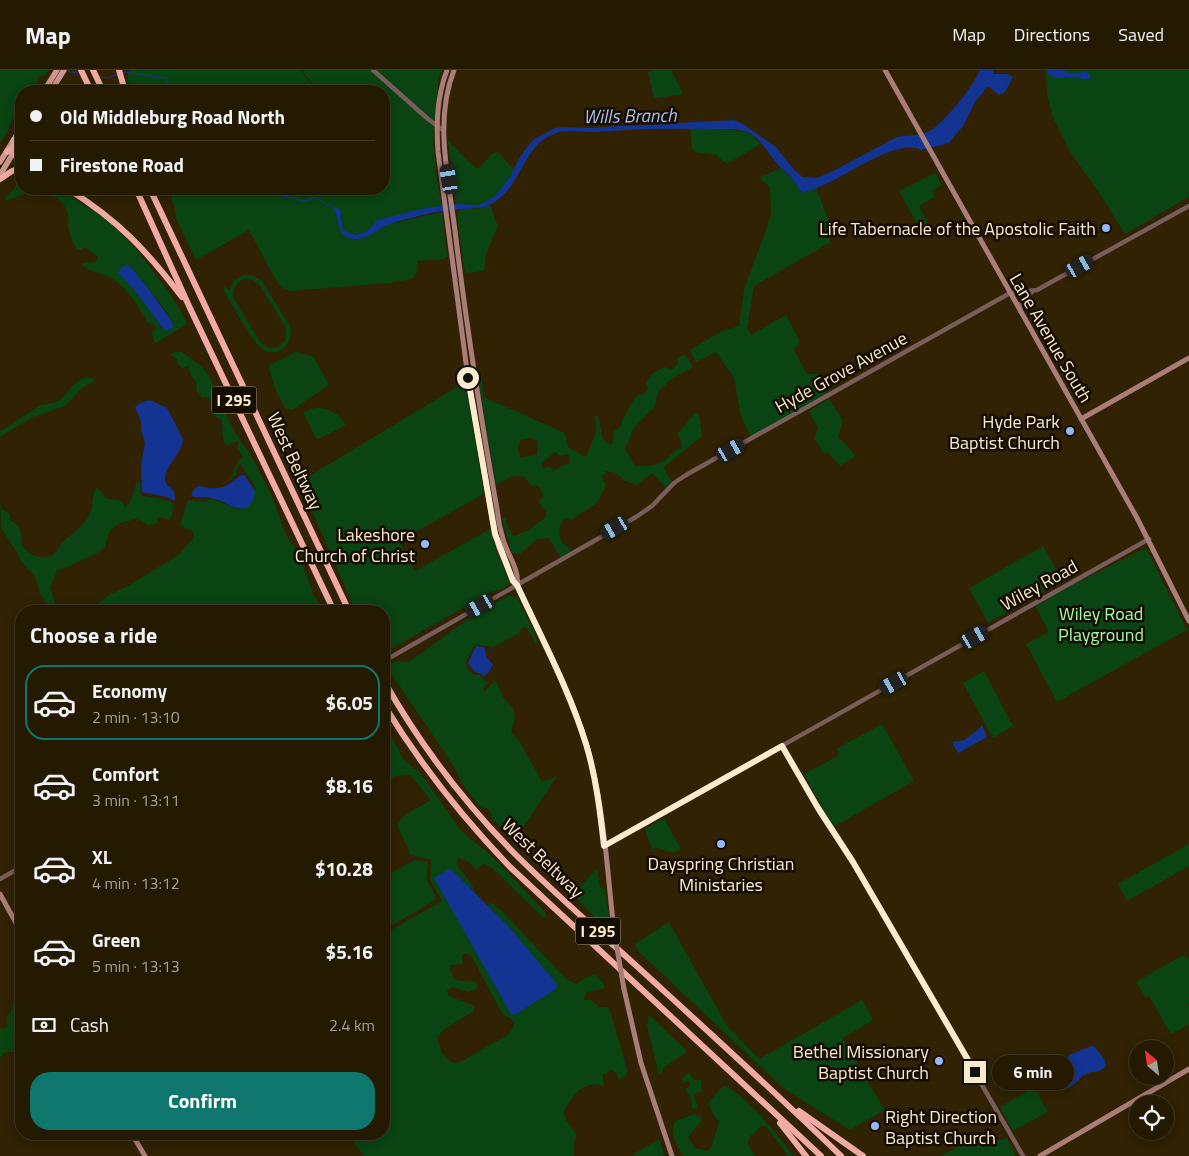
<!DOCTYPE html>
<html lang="en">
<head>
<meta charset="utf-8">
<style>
  :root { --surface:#241a02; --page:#302711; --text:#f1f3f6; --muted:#a3a199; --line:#413824; --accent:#0f766e }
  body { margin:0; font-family:"Titillium Web",sans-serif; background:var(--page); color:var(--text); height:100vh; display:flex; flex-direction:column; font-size:19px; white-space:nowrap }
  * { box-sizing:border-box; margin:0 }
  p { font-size:16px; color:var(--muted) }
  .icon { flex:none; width:28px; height:28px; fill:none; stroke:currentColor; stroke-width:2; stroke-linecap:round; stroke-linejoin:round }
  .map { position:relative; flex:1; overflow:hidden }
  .panel { position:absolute; left:15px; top:535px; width:375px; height:535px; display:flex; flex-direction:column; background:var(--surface); border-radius:20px; box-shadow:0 2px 12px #0003,0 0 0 1px var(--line) }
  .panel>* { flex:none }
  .guide { position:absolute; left:15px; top:15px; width:375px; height:110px; border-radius:20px; box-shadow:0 2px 12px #0003,0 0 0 1px var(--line); display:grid; align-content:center; height:110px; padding:0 15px; background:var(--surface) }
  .needle { width:32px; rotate:331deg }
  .fabs { position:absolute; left:1129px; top:970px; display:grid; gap:10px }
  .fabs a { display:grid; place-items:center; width:45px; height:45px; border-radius:50%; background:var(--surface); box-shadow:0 2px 12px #0003,0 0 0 1px var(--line); font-size:25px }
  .end { position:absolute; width:22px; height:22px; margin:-11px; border:6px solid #faebce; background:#111; box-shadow:0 0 0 2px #111 }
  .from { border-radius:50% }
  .bubble { position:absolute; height:35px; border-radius:18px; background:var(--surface); box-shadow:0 2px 12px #0003,0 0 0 1px var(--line); font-size:16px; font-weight:700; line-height:35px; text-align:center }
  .car { position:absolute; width:15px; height:30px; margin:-15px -8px; border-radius:6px; box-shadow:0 0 4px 1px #0007; background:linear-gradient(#222 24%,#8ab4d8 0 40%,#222 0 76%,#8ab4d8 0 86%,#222 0) }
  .guide b { display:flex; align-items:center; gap:18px; height:48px; font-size:19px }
  .guide b+b { border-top:1px solid var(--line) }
  .guide i { width:12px; height:12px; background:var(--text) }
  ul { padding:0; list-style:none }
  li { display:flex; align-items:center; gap:15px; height:75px; margin:0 10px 8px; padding:0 5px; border:2px solid transparent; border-radius:20px }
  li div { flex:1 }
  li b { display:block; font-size:19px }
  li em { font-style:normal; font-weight:700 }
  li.current { border-color:var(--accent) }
  li>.icon { width:45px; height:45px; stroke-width:1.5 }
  h2 { padding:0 15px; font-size:22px; line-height:60px }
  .pay { display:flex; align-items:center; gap:12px; height:55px; padding:0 15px; font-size:19px }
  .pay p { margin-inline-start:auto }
  .action { display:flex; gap:10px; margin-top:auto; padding:10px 15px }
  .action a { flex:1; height:58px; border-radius:20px; background:var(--accent); color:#fff; font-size:20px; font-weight:700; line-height:58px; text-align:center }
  header { display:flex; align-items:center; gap:30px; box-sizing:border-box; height:70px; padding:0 25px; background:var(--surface); border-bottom:1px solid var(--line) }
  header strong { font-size:24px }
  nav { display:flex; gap:28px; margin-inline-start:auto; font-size:18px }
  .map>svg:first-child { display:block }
</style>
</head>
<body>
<header>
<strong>Map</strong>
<nav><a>Map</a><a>Directions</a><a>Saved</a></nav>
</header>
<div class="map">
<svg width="1189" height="1086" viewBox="0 0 1189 1086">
  <rect width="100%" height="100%" fill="#302203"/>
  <g fill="#094412" fill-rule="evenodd">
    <path d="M0,0H49L44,6L38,7L36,21H21V36L9,55L8,62L0,73Z"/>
    <path d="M129,0H301L316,21H131L127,7Z"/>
    <path d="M302,0H442L439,6L433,67L436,103L442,136L377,150L367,161L356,165L343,160L341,153L342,145L335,140C339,149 338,157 344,165L365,167L390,154L442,142L447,187L443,189L417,191L418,201L412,209L390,213L291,221L283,218L278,214L249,160L196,190L177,151L170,119H384V21H317Z"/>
    <path d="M653,0H671L682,21L681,25L654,28L648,2Z"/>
    <path d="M1045,0H1189V127L1125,164L1100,124L1070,82L1054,50L1048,29Z"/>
    <path d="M690,58L734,60L750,63L761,74L727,94L716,85L698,83L692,79Z"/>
    <path d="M448,70L468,91L478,99L493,83L498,82L514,100C507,113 495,130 481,135C474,137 463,135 456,134Z"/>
    <path d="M780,98L791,107L802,123L816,118L833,161L829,166L831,172L754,216L747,258L751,265L786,245L800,272L794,280L807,304H817L827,323L751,367L741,346L734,308L716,282L696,292L690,280L722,261L739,256L744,220L771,145L770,117L759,108Z"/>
    <path d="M935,103L942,115L932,121L935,127L919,136L930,157L922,163L899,121Z"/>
    <path d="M21,107V119C32,119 45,117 56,119C63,120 70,126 76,130C115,151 136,177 161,212C171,225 181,239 187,254L156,273L153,270L152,263L156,258L153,254L148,253C137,234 127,216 107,206C99,202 88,201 82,195V193L95,192L98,187L85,177L81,180H77C72,172 69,164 68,154C68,149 69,143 66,138C61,127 44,122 32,122C23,123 16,129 6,130L4,129L13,120ZM129,196C140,209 171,241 173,257L163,258L136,222L118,203Z"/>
    <path d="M490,135L498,156L486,184L484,201L465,203L457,146L460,139H476Z"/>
    <path d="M243,205H252L262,211L290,256C294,271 282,287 265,281C254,276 230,231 223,219L226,217L229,221L234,211ZM244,209L253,210L259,214L286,258V269L278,277L269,278L261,273L234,229C232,220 235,213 244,209Z"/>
    <path d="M174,282H182L202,297L211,309L217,324L229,351L240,370L252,387L272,426L286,465L299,483L313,524L325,541H88L109,525L128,516L180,484C183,476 193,472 194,466L192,461L180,455L188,430L205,432L210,428L238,439L255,421L254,415L240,393L238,395L236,404L229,411L238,391L243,386L237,378L239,372L238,371L228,375L225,374C222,367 222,358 222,351L214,345C214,339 213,330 206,327L202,328L197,321L196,311L191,306L188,296L183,298C177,296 178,292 176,288L171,285Z"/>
    <path d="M296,282L314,287L329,315L292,340L285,338L276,321L268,296Z"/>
    <path d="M685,284L693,297L670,310L658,322L655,336L633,359L625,379L635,396C644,397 654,396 663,391C672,386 670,381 682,378L681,370L677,364L695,343L699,345L702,366L664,397L667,405L673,412L666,418L652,403L637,415L625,411L616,403L606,401L602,406L606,415L597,433L571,450L566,448C557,455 559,464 562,474H565L572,482L561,488L549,468L537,469L520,484L512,483L502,449L506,447C506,455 508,460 514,466L527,461L546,447V441L538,432L543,426L540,418L535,415L532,417L524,406L510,407L496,415L478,309L482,308L483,324L486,328L565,363L568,377L586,387L595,365L596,356L595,346L598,345L603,369L610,375L613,372L614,361L622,355V350L637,325H642L648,319L646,313L653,303L664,297L672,299L678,294V288ZM530,368L538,371L537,385L520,387L518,378L520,370ZM555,382L560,386L567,384L570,386V393L563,395L553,401L550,397L542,398V393Z"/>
    <path d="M88,307L93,308L94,311L81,319L65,336L33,347L0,367V361C14,354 26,343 40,336C46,333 53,334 58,331C70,323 70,312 88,307Z"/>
    <path d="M465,312L484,424L399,471L415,501L490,459L497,483L510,513L503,519L491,522L384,583V541C373,541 362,543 354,537L301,416V411Z"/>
    <path d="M829,329L843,350L838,367L856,386L840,396L830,384L824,383L814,368L818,358L809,341Z"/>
    <path d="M315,338C328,337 339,343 346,355L319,369L316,368L303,342Z"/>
    <path d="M139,412L141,414L140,422L142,426L163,429L173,433L174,439L170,450L159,447L156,454L148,455L140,450L135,449L118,454L109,462L105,477L99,482L68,497L57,500L50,518L58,541H49L38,518L35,507L20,490L18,484L1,458L0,431L2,439L10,444L11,451C30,461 15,469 26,480C32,487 46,490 54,484C59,480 60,473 66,469C76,461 87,453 91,440C93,433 92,424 96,418L103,422L105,428L122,431L125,437L129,434C131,427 135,421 136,413Z"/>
    <path d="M1043,476L1063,511L988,553L969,518Z"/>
    <path d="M1146,478L1187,560L1057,632L1026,574L1049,562L1035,536L1070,516Z"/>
    <path d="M508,526L517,527L532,557L538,573L536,574L526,557L521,558L520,563L493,577L478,575L474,576L466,592L467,599L475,605L479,604L483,609L488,612L483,620L485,621L494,611L497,613L503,627L514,639V643L515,649L511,662L520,672L542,712L557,706L515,770L493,750L490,740L480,737L463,715L453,695L386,596L396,591L409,592L475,544Z"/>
    <path d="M984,601L1013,656L993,668L963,613Z"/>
    <path d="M384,651L403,689L421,704L460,759L469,768L485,780L500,794L545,842L546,847H543L491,797L483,794L477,800L467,791L458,788L456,792C460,802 473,812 474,820L468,817L451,799H449L509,857L488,836V833L493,834L504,843L566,909L577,914L583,909L594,904C598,907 604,912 605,918L587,922L584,930H591L599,937H609L628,1003L619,1010L616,1003L611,1000L603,1005L604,1016C581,1010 574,1025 564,1041L566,1050L577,1065L574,1075V1086H364L348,1064H384V864L442,831L430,810L431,790L411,785L397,756C402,743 420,738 430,730C423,719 418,714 410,705L395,706L384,713ZM462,884H470L472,887L503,945L510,948L514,953L511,961L506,966L462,991L453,993L442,983L437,967L444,959L474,941V936L448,925L447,920L452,917L469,922L476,919L478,915L474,911C460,911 451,914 450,895L463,894Z"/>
    <path d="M882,654L914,711L835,756L823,740L804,704L840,685L836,679Z"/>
    <path d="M664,748L681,779L674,783L657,778L652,779L645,759Z"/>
    <path d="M1189,774V796L1127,831L1118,814Z"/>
    <path d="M415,790L428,792L426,809L437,829L384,860V807Z"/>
    <path d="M597,798L600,817L605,819L610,854L606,859L573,825Z"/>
    <path d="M669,852L727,956L759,989L862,930L873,950L843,968L845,974L885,1040L850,1060L783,1018L638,881L635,874Z"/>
    <path d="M1181,886H1185L1189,889V933L1187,934L1189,937V954L1171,964L1149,926L1146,928L1136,912Z"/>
    <path d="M21,930V970L18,971L17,978L15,982H5L0,988V959L6,958L8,955L7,947L12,940L11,934L15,937Z"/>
    <path d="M649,945L686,980V983L664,997L661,1004L659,1005L647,955Z"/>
    <path d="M690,1002L693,1010H701L702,1022H697L694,1026L698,1038L692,1039L691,1029L685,1019L689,1017L691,1012L687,1011L680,1015L683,1012L682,1008Z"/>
    <path d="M723,1016C741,1018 782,1071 794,1086H788L766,1056H761L755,1063L750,1066L748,1071L749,1076L755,1086H684C677,1077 669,1063 675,1051L695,1044L702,1048V1051L688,1067L695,1078L707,1081L712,1076L719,1052L711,1040L708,1033Z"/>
    <path d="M1034,1017L1048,1042L1013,1061L1000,1037Z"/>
    <path d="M982,1065L987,1073L996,1068L998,1071L1007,1068L1016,1086H940Z"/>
    <path d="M657,1070H660L664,1086H631Z"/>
  </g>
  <g fill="#143493">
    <path d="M980,0H993V4H1007L1013,7L1005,22L999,25L988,16L975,32L963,56L949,73L921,80C898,68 849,104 828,113C820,117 811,120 802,123C798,118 795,112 791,107C788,103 783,101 780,97C770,87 763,71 750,63C740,58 724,59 712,59C672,58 632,59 591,62C579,62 566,59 554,64C525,75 523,108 502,126C487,140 478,138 460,139C448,140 434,142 423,145C412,148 400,150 390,154C379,158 367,170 355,169C332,167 343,148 331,136L340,139L343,160L356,165L367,161L377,150L426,138L456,134L479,135L494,127L510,107L521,85L533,70L555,58L563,57L586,58L734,50L743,54L776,77L795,101L803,107L817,108L833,101L897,67C908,65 921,66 931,60C946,51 973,16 980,0Z"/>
    <path d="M1048,0H1062L1074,4L1086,1L1091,5L1089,9C1083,11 1080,7 1074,7C1063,7 1054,11 1047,2Z"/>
    <path d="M129,195L151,222L172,252L173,257L166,261L163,258L136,222L118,203C121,197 123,196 129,195Z"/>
    <path d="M150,330L167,338L183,369C182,384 165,395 165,410C166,416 169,415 172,419C175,422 175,427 175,431L167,427L142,422L141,395L145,373L141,360V352L135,337L140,333Z"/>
    <path d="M241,405L245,406L255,421L253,431L247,438C235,441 226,432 215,429C208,427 202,427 194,427L191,424L195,418L199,416C221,421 224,418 241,405Z"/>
    <path d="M476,576L485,578L486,586L493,595L488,603L484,606L480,603L475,602L468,593Z"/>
    <path d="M982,655L987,667L958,683L952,672L965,670C971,664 977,662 982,655Z"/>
    <path d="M449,799H451L509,857L557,914L556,919L514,945L511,944L434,808Z"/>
    <path d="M1091,976H1094L1104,989L1106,996C1096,1005 1096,1000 1088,1003C1078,1007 1076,1016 1065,1019L1058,1007C1061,1001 1070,1001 1073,995L1068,988L1069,985Z"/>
  </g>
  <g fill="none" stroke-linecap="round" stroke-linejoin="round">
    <g stroke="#143493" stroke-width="1">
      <path d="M70,2L79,3"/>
      <path d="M122,3L125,2L165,8L172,21"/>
      <path d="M100,7L108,8L118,4"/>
      <path d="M274,119L276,124L305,131L314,127L332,137"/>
    </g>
    <g stroke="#795d5a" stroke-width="4.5">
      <path d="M373,0L428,49L443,60"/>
      <path d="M1020,241L1021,233L1032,222"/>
      <path d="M384,591L636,447L652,436L674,413L686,405L1010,223L1037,220L1189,136"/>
      <path d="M782,676L822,746L853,792L1023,1086"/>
      <path d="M604,776L1149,469"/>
      <path d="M0,809L21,797"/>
    </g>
    <g stroke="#aa7d78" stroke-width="5">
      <path d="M447,0C437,27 436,53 438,82L468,308L492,448L499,478L513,511L517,515C542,568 570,620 587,676C604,735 607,799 614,861"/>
      <path d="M454,0C433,54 450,113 456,169C467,259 481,349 497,439C498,449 500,459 503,469C507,484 520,500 517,515"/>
      <path d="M885,0L1137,448L1189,551"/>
      <path d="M1081,349L1189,288"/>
      <path d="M0,824L21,862"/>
      <path d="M624,919L641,993L672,1086"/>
      <path d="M132,1064L145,1086"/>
      <path d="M1040,1086L1189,999"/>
    </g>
    <g stroke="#cf958f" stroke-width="5.5">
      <path d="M44,21L57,0"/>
      <path d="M51,21L64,0"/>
      <path d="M0,92L21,58"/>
      <path d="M0,105L21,70"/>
    </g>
    <g stroke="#f1aba4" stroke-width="6">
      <path d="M81,0L91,21"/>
      <path d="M93,0L103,21"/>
      <path d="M119,0L125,21"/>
      <path d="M14,70L13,84L21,90"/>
      <path d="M7,82L14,77L21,80"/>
      <path d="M0,109L12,101L21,98"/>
      <path d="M68,119C119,151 146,180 182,227"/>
      <path d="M136,119L189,236L334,541"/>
      <path d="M150,119L349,541"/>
      <path d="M384,611C419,673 463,731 513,782C551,820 591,855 630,890C701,955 772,1019 841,1086"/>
      <path d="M384,635C420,694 462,747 510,797L821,1086"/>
      <path d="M799,1041L863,1086"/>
      <path d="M780,1053L806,1086"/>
    </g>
    <path stroke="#aa7d78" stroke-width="5" d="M614,861L624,919"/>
  </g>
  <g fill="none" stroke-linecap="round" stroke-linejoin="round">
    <path stroke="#faebce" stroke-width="6" d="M468,308L495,464L513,511L517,515C541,567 569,619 586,674C596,707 600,741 604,776L782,676L818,738L853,792L975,1002"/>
  </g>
  <g fill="#96b6fd" stroke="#160c00" stroke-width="2">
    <circle cx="1106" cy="158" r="5"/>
    <circle cx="1070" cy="361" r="5"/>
    <circle cx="425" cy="474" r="5"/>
    <circle cx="721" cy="774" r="5"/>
    <circle cx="939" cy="991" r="5"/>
    <circle cx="875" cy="1056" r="5"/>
  </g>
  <g text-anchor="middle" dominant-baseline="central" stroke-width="5" stroke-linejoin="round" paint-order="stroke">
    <g fill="#160c00" stroke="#b6a890" stroke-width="1">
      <rect x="211.5" y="316.5" width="45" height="27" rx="4"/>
      <rect x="575.5" y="847.5" width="45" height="27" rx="4"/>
    </g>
    <g font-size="16" font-weight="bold" fill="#faebce">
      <text x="234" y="330">I 295</text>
      <text x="598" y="861">I 295</text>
    </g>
    <g font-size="18" fill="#faebce" stroke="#160c00" text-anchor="end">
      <text x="1096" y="158">Life Tabernacle of the Apostolic Faith</text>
      <text x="1060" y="351">Hyde Park<tspan x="1060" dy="21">Baptist Church</tspan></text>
      <text x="415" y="464">Lakeshore<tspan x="415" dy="21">Church of Christ</tspan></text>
      <text x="721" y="793" text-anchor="middle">Dayspring Christian<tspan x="721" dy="21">Ministaries</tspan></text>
      <text x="929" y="981">Bethel Missionary<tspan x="929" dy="21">Baptist Church</tspan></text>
      <text x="885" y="1046" text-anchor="start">Right Direction<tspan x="885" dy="21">Baptist Church</tspan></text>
    </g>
    <g font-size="18" fill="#faebce" stroke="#160c00">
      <text transform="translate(1051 268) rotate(60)">Lane Avenue South</text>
      <text transform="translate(841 302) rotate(-29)">Hyde Grove Avenue</text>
      <text transform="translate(295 391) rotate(65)">West Beltway</text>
      <text transform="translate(1039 515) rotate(-29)">Wiley Road</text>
      <text transform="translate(543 788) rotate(44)">West Beltway</text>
    </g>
    <g font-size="18" fill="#9efca1" stroke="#160c00">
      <text x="1101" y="543">Wiley Road<tspan x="1101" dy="21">Playground</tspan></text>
    </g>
    <g font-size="19" font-style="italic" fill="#a7bef1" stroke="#160c00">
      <text transform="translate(630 45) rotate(-1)">Wills Branch</text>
    </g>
  </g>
</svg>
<div class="fabs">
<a><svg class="needle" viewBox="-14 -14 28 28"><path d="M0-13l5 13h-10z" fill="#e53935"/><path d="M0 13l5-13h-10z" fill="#a3a199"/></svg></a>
<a><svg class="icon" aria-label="locate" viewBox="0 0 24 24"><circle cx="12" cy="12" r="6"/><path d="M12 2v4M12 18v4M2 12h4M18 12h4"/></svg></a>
</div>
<i class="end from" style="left:468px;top:308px"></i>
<i class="end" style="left:975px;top:1002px"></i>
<div class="bubble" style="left:992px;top:985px;width:82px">6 min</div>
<i class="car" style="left:449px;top:109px;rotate:351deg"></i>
<i class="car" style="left:1080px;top:196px;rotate:60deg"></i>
<i class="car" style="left:731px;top:380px;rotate:60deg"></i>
<i class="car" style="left:615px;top:458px;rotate:240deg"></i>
<i class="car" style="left:480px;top:536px;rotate:240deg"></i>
<i class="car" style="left:975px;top:567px;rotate:60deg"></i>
<i class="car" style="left:894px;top:613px;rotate:241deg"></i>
<div class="guide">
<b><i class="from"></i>Old Middleburg Road North</b>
<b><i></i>Firestone Road</b>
</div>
<section class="panel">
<h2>Choose a ride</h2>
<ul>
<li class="current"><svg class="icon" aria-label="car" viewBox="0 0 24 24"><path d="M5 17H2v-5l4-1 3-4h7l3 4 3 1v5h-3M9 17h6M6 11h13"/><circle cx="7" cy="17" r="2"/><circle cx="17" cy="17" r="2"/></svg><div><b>Economy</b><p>2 min · 13:10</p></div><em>$6.05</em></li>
<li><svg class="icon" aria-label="car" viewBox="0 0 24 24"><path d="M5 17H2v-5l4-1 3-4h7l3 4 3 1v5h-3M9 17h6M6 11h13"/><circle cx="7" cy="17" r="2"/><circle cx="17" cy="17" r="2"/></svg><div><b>Comfort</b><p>3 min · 13:11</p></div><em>$8.16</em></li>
<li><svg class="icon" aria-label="car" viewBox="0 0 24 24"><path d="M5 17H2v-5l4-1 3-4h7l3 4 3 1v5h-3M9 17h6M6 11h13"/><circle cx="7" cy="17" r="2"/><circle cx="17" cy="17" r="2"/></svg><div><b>XL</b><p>4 min · 13:12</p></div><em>$10.28</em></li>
<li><svg class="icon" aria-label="car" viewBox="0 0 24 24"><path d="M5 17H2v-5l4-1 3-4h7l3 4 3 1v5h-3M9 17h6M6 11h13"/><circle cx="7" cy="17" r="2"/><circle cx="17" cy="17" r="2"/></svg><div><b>Green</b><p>5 min · 13:13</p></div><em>$5.16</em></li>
</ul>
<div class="pay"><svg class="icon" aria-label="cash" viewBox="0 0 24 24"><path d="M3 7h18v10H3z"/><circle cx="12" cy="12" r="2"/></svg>Cash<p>2.4 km</p></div>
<div class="action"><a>Confirm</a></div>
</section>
</div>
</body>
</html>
